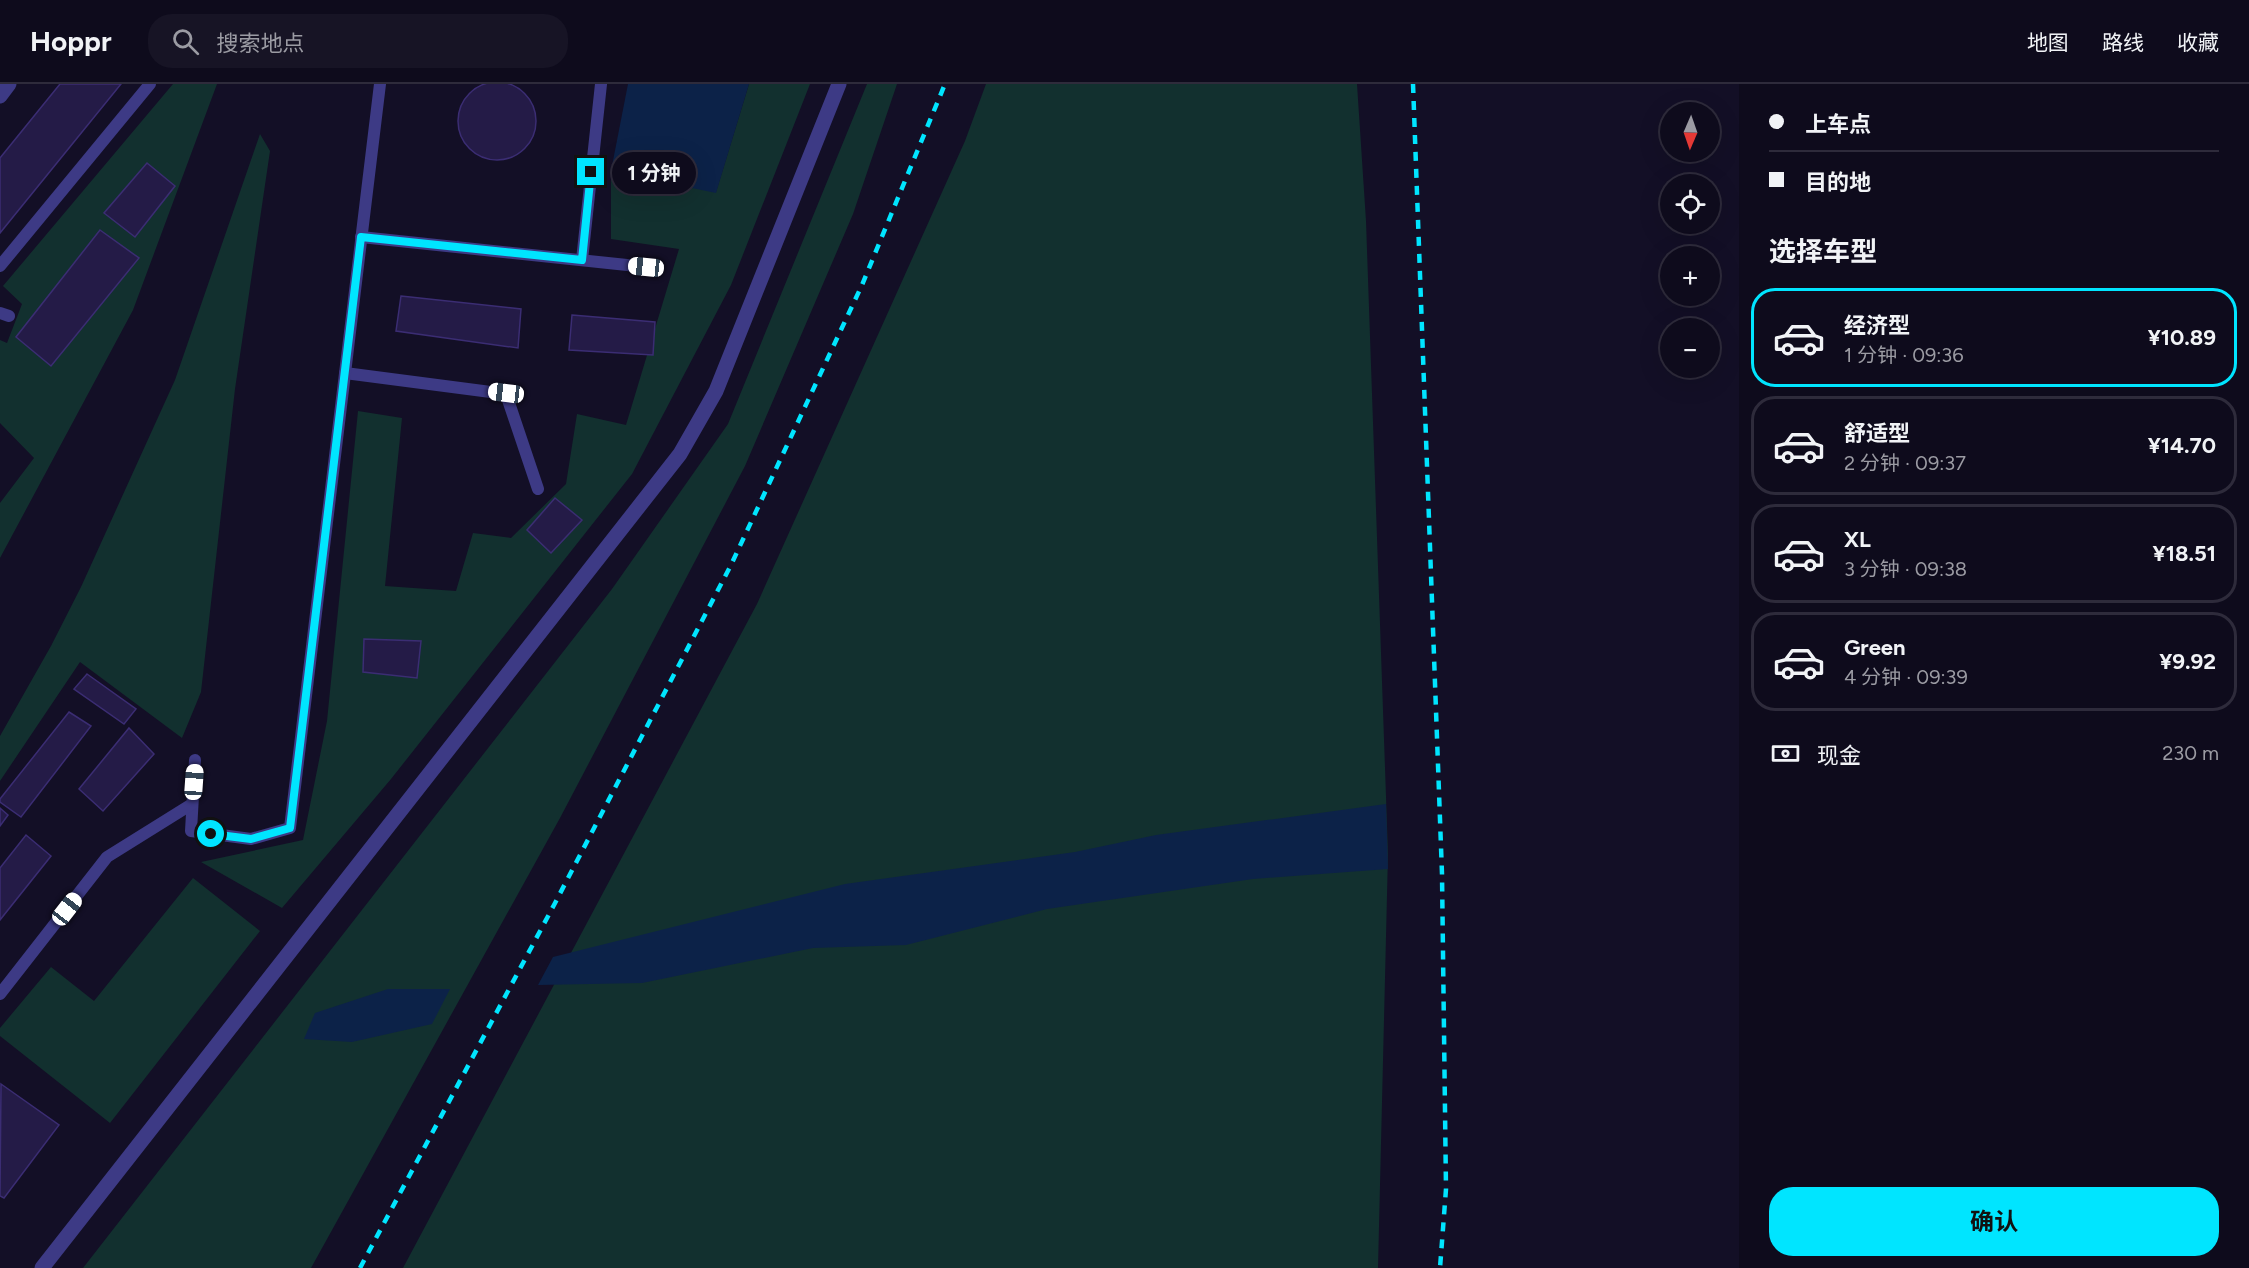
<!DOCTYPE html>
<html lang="zh">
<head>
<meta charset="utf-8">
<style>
  :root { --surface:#0e0b1c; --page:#171425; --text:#f1f3f6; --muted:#9b9ba3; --line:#2e2b3b; --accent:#00e5ff }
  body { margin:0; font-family:Figtree,"Noto Sans SC",sans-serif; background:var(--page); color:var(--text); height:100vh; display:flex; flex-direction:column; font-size:22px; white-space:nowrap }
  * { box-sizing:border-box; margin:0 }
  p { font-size:20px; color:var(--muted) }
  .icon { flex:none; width:33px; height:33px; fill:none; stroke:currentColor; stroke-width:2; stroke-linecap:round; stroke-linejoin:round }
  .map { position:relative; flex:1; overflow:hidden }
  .side { display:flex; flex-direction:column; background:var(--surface); width:510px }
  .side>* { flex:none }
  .hud { display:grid; align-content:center; height:132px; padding:0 30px; background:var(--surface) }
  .needle { width:39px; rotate:182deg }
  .fabs { position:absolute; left:1660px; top:18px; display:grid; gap:12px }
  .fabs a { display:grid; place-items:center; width:60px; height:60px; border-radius:50%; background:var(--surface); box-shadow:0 6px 24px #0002,0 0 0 2px var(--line); font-size:30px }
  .end { position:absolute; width:27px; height:27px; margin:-14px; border:8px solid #00e5ff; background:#111; box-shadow:0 0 0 3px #111 }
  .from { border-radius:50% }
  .bubble { position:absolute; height:42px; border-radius:21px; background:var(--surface); box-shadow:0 6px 24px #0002,0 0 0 2px var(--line); font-size:20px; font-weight:700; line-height:42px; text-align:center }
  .car { position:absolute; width:18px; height:36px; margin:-18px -9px; border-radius:8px; box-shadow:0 0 4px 2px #0007; background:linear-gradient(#fff 24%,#345 0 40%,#fff 0 76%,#345 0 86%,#fff 0) }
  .hud b { display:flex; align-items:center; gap:21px; height:57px; font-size:22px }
  .hud b+b { border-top:2px solid var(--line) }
  .hud i { width:15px; height:15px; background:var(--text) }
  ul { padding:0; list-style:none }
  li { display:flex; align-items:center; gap:18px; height:99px; margin:0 12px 9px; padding:0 18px; border:3px solid var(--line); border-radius:24px }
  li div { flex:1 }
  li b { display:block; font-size:22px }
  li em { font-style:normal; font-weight:700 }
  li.on { border-color:var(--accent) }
  li>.icon { width:54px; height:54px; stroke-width:1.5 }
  h2 { padding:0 30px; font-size:27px; line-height:72px }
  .pay { display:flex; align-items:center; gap:15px; height:66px; padding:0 30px; font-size:22px }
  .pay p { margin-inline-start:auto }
  .button { display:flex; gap:12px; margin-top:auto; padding:12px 30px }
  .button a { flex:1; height:69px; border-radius:24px; background:var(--accent); color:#111; font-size:24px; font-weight:700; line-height:69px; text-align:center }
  header { display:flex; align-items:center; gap:36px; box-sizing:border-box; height:84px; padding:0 30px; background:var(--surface); border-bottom:2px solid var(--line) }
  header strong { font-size:28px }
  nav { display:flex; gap:33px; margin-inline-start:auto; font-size:21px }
  .search { width:420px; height:54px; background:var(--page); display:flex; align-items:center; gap:15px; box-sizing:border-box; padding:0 21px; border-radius:24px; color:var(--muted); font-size:22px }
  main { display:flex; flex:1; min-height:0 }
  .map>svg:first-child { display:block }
</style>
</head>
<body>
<header>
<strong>Hoppr</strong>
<div class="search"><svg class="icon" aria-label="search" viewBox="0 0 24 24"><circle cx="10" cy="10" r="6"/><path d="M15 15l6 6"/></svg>搜索地点</div>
<nav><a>地图</a><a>路线</a><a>收藏</a></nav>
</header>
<main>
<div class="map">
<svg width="1739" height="1184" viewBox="0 0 1739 1184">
  <rect width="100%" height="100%" fill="#130f26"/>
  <g fill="#12302f">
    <path d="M173,0H217L133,226L0,474V419L34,374L0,339V256L7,259L22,220L3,202Z"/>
    <path d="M749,0H810L731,201L632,390L391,695L282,824L201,778L303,756L327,637L358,327L402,334L385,502L456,507L473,449L511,454L566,400L577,330L626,341L679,165L611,155V87L716,108Z"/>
    <path d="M867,0H897L853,130L745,382L560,734L311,1184H83L612,505L728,340Z"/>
    <path d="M986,0H1357L1366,137L1388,770L1378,1184H403L757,520L965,57Z"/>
    <path d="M260,50L270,67L235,305L201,608L182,654L80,578L0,697V652L51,562L81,503L175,296Z"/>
    <path d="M193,794L260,847L110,1039L0,952V944L51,883L94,917Z"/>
  </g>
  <g fill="#0c2248">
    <path d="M628,0H749L716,109L611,87Z"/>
    <path d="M1386,720L1388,785L1253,795L1047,825L906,861L813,864L642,899L538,901L553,873L845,800L1075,768L1156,751Z"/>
    <path d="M388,905H450L432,940L352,958L304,955L315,929Z"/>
  </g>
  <g fill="#241b47" stroke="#3b2d73" stroke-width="1.5">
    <circle cx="497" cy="37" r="39"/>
    <path d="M60,0H121L0,149V74Z"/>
    <path d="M147,79L175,102L135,153L104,129Z"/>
    <path d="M100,146L139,174L51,282L16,253Z"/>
    <path d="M401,212L521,225L518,264L396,247Z"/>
    <path d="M572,231L655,238L653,271L569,266Z"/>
    <path d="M555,414L582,436L551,469L527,446Z"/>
    <path d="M364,555L421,557L417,594L363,588Z"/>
    <path d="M87,590L136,625L124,640L74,605Z"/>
    <path d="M69,628L91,642L21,733L0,718V715Z"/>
    <path d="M129,644L154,670L103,727L79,705Z"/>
    <path d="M0,724L8,731L0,742Z"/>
    <path d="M26,751L51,772L0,836V784Z"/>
    <path d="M1,1000L59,1041L4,1114L0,1112Z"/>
  </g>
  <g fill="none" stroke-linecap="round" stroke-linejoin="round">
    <g stroke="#3d3a85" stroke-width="12">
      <path d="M361,153L646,183"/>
      <path d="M582,176L601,0"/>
      <path d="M0,182L150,0"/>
      <path d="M0,229L9,232"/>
      <path d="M345,289L506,310L538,405"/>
      <path d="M195,676L191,747L251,755L290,744L380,0"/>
      <path d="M0,910L107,773L192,720"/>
    </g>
    <g stroke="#3d3a85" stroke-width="15">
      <path d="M0,12L9,0"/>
      <path d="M42,1184L680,370L716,307L839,0"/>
    </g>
    <g stroke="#00e5ff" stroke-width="4.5" stroke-dasharray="9 8" stroke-linecap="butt">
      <path d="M1413,0L1442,790L1446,1105L1440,1184"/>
      <path d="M360,1184L554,821L731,481L862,201L945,0"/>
    </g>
  </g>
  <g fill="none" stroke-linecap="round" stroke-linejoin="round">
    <path stroke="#00e5ff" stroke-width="8" d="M211,750L251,755L290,744L361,153L582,176L591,88"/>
  </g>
</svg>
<div class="fabs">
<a><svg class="needle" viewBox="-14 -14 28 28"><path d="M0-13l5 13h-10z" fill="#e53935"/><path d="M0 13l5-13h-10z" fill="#9b9ba3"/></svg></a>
<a><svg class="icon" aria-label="locate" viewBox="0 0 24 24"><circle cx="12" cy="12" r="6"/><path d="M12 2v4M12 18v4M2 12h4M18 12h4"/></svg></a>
<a>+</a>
<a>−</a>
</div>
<i class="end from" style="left:211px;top:750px"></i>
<i class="end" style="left:591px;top:88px"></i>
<div class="bubble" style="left:612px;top:68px;width:84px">1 分钟</div>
<i class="car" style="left:646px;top:183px;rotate:276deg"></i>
<i class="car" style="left:506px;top:309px;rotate:277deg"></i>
<i class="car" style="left:194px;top:698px;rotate:4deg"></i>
<i class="car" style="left:67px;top:825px;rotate:38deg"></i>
</div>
<section class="side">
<div class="hud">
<b><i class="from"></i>上车点</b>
<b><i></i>目的地</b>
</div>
<h2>选择车型</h2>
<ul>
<li class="on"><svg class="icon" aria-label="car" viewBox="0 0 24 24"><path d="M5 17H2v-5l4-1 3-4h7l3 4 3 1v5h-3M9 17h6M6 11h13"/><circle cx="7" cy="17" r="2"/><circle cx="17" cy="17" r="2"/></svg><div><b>经济型</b><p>1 分钟 · 09:36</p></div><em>¥10.89</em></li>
<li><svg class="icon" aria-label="car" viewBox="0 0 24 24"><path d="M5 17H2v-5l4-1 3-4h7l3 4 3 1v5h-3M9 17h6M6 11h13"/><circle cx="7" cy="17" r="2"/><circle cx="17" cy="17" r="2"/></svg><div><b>舒适型</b><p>2 分钟 · 09:37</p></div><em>¥14.70</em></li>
<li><svg class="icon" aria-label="car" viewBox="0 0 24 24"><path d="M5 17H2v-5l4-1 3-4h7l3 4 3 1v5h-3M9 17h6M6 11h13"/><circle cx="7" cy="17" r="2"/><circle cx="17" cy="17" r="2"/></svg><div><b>XL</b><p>3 分钟 · 09:38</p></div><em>¥18.51</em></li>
<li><svg class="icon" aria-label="car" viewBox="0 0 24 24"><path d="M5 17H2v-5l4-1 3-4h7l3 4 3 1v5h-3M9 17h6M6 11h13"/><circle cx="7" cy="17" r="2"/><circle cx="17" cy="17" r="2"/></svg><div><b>Green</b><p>4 分钟 · 09:39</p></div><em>¥9.92</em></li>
</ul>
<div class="pay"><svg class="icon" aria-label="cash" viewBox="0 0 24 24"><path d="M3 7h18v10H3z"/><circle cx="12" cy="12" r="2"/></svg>现金<p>230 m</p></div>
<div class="button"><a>确认</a></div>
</section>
</main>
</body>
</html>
